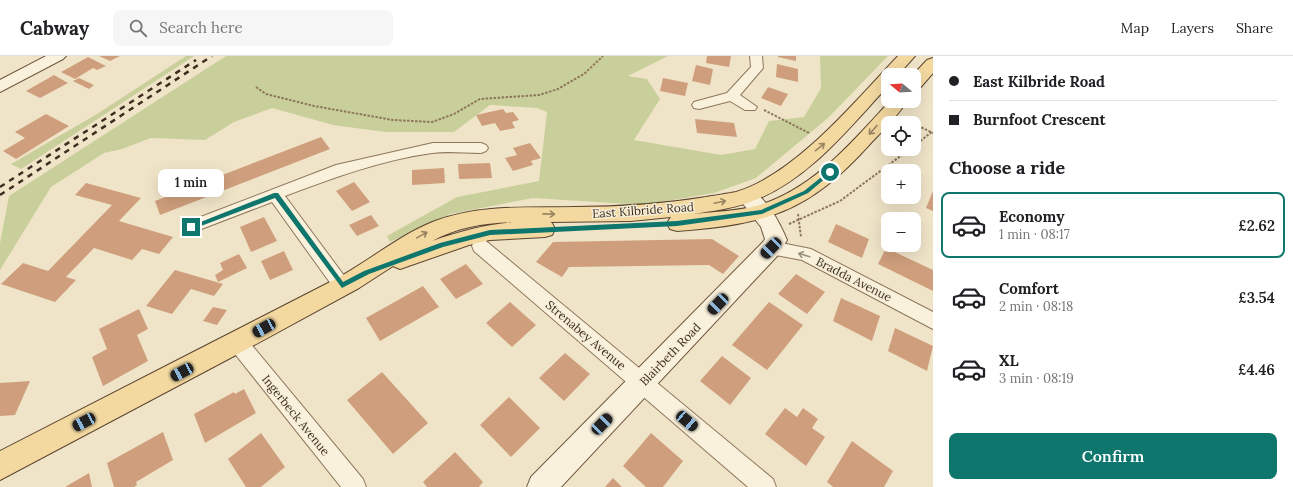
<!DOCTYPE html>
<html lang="en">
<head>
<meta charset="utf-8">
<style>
  :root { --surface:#fff; --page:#f6f6f6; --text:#202124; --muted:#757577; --line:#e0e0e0; --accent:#0f766e }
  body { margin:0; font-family:Lora,serif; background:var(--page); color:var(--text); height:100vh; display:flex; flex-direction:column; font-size:15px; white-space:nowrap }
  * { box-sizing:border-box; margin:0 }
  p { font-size:13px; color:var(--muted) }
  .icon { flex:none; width:22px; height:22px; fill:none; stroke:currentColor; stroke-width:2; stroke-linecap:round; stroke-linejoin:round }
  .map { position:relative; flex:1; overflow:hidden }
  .panel { display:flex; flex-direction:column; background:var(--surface); width:360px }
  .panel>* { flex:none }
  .guide { display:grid; align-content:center; height:88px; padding:0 16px; background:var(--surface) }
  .needle { width:26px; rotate:288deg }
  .buttons { position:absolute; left:881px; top:12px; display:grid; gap:8px }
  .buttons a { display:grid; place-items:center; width:40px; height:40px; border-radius:8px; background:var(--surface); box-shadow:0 4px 16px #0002; font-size:20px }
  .end { position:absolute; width:18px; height:18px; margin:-9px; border:5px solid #0f766e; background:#fff; box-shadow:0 0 0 2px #fff }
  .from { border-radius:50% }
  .bubble { position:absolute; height:28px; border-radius:8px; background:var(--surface); box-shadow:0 4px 16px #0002; font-size:13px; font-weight:600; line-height:28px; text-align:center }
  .car { position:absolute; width:12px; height:24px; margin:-12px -6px; border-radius:5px; box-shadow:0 0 3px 1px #0007; background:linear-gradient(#222 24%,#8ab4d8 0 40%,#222 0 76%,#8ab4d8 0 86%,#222 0) }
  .guide b { display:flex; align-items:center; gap:14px; height:38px; font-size:15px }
  .guide b+b { border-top:1px solid var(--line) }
  .guide i { width:10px; height:10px; background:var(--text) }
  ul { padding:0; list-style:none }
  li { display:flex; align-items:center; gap:12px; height:66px; margin:0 8px 6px; padding:0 8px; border:2px solid transparent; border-radius:8px }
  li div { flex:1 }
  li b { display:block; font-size:15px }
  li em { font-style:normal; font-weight:600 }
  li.selected { border-color:var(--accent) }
  li>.icon { width:36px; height:36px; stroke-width:1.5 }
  h2 { padding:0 16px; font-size:18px; line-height:48px }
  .button { display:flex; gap:8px; margin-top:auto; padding:8px 16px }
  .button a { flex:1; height:46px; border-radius:8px; background:var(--accent); color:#fff; font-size:16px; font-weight:600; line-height:46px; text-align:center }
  header { display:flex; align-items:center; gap:24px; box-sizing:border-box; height:56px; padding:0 20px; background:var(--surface); border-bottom:1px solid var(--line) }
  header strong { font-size:19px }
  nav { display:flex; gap:22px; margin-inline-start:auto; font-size:14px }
  .search { width:280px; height:36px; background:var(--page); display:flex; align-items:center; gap:10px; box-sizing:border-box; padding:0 14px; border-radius:8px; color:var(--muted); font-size:15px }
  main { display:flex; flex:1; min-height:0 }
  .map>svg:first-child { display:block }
</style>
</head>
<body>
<header>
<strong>Cabway</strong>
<div class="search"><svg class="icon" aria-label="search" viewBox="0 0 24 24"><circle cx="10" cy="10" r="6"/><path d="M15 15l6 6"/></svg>Search here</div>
<nav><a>Map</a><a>Layers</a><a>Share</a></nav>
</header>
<main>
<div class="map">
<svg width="933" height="431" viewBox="0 0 933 431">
  <rect width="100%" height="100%" fill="#f0e4c8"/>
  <g fill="#c9cf9b">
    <path d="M186,0H194L21,113L11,108L97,58Z"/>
    <path d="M226,0H668L628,20L647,23L660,43L634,84L721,99L755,93L769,65L804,61L821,32L820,0H888L828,62L756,122L714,137L643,149L533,142L450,158L390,186L387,180L457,141L539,125L547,56L537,52L490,49L454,76H385L333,69L272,52L234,66L205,84L151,82L122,93L104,97L51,131L0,214V187L9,140Z"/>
  </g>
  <g fill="#cf9f7d">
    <path d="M99,0H120L110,5Z"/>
    <path d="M707,0H731L729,11L706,7Z"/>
    <path d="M778,0H796V5L778,1Z"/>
    <path d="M88,1L106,10L97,14L93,12L75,23L61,16Z"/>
    <path d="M777,8L798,13V26L776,21Z"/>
    <path d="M696,9L713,13L710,29L692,25Z"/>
    <path d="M54,19L68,27L40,42L26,35Z"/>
    <path d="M79,22L94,29L89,33L73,25Z"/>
    <path d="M663,22L688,27L685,40L660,35Z"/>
    <path d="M768,31L788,38L781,50L761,42Z"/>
    <path d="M503,53L506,57L513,56L519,64L512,66L515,72L500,75L495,67L482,70L476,59Z"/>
    <path d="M46,58L69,70L16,103L3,95L25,82L15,76Z"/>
    <path d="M695,63L734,67L737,81L697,77Z"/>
    <path d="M321,81L330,93L160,159L155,145Z"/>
    <path d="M530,87L541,102L531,105L533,109L513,115L505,102L517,99L513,92Z"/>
    <path d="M490,107L492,122L459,123L458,108Z"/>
    <path d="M444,112L445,127L412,129V114Z"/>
    <path d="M354,126L370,146L352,155L336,135Z"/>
    <path d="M86,127L141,142L119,165L173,181L159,198L142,193L132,204L94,192L66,221L76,224L55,246L1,228L23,207L48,215L112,149L75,139Z"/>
    <path d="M933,135V155L926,152Z"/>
    <path d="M371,159L379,170L357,180L349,169Z"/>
    <path d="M264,161L277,185L251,196L240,171Z"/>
    <path d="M836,168L869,183L862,202L828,186Z"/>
    <path d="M712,183L739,200L723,218L709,209L569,211L562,221L536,206L553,186Z"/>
    <path d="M886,192L933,214V235L878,208Z"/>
    <path d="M284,195L293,214L270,224L261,205Z"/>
    <path d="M239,198L247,212L218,226L215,219L223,214L220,207Z"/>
    <path d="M466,208L483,228L456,243L440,223Z"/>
    <path d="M175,214L223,228L214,240L191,233L172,258L146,250Z"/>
    <path d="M796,218L825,236L807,258L778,238Z"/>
    <path d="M423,230L439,251L380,285L366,262Z"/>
    <path d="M841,242L880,260L872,285L833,265Z"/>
    <path d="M510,246L536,269L512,291L486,267Z"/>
    <path d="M769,246L803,269L767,314L732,289Z"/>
    <path d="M213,251L227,254L217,269L203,265Z"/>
    <path d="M139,253L148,273L137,279L148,305L103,330L92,301L107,293L99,273Z"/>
    <path d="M895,272L933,290L927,315L888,295Z"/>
    <path d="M565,297L590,318L564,345L539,322Z"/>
    <path d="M722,300L751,322L730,349L700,325Z"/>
    <path d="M382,316L428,367L393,398L347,344Z"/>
    <path d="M30,325L15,359L0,360V327Z"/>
    <path d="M244,333L256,357L205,387L194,358L234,336L235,338Z"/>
    <path d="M509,341L540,372L511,401L480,369Z"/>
    <path d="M785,352L797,361L803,352L818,363L812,372L825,381L806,410L765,378Z"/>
    <path d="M163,376L173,404L136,426L137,429L134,431H114L107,407Z"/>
    <path d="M261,377L285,411L261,431H246L228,403Z"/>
    <path d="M651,377L683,405L663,431H646L623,410Z"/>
    <path d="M852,385L893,415L884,431H833L827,426Z"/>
    <path d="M455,396L483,426L479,431H427L423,426Z"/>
    <path d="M89,417L92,431H65Z"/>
    <path d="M613,422L622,431H605Z"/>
  </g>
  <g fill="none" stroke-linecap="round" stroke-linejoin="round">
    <g stroke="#8d765c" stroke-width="2">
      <g id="street">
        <path d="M750,0H762L763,12L740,39L757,51L755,54H745L730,45L699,53L694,52L692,49L694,46L727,37L751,11Z"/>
        <path d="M433,87H481L486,89L488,92L486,95L481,97C465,97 448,95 432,97C381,104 333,122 285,140L348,225L351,230L348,235L342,237L336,235L272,146L191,177L185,175L183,171L185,167L336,109Z"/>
        <path d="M480,184L486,185L773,423L776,431H748L474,195L472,190L474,185Z"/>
        <path d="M771,185L811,193L933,256V273L802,204L765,197L763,192L765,187Z"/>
        <path d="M238,279L245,281L363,423L366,431H341L231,293L229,287L231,281Z"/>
      </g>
    </g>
    <g stroke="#6f573f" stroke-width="2">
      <g id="secondary">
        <path d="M46,0H66L63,3L0,36V24Z"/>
        <path d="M747,133C765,138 780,167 787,184L779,198L561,431H527L531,421L763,186L765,183L761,171L737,140L740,135Z"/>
      </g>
    </g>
    <g stroke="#5b4430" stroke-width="2">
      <g id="primary">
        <path d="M898,0H915L898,19H888V30C848,73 807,126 750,146C731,153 712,155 693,158C715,156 738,155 760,149C814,132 852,86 890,45H907C897,61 883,74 870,88C808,157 767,168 677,175L670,173L667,167L671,161L631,165L550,166L552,167L555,173L552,179L545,181L490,184L469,189L400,213L393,210L359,232L236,299L0,424V395C111,338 223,281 334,224C368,206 399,179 435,165C481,148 527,152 575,151C619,151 663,148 706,141C716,139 727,138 736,136C796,118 856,44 898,0ZM517,166C486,168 462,175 432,185C460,170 486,167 517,166Z"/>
        <path d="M933,2V17L920,32L914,33L913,19L927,4Z"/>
      </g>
    </g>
    <g stroke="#8d765c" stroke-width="2" stroke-dasharray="2.5 1.5" stroke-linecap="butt">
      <path d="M256,31L266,38L314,50L393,64L432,66L454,58L480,43L539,39L558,33L584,18L603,0"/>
      <path d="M764,54L809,77"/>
      <path d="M904,63L913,67"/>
      <path d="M914,68L933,77"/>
      <path d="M914,90L933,75"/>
      <path d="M798,158L801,181"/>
      <path d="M789,168L840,145L910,93"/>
    </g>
    <use href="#street" fill="#faf1dc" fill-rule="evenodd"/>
    <use href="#secondary" fill="#faf1dc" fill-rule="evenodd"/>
    <use href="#primary" fill="#f3d9a0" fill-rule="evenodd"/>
    <g stroke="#3d2e20" stroke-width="2.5" stroke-dasharray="5.5 5.5" stroke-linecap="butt">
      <path d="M0,131L196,4"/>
      <path d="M0,139L212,0"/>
    </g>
  </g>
  <defs><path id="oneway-shaft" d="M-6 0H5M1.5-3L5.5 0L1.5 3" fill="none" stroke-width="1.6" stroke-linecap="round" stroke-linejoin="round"/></defs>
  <g stroke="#988460">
    <use href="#oneway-shaft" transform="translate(873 74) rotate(132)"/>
    <use href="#oneway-shaft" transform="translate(820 91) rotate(-39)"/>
    <use href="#oneway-shaft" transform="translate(720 146) rotate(-12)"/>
    <use href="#oneway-shaft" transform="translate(549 158) rotate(1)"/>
    <use href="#oneway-shaft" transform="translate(422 179) rotate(-29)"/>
  </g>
  <use stroke="#9c907e" href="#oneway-shaft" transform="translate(804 199) rotate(-163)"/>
  <path fill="#0f766e" d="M829,115L833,116L808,137L762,158L677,170L490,179L443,191L369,218L342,232L275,142L193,173L188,171L274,137H278L343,226L364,215L440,187L490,174L677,165L761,154L804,135Z"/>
  <g text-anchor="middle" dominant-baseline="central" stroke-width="3" stroke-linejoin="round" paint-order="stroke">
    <g font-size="12" fill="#3d2e20" stroke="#f7eed8">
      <text transform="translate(643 154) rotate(-4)">East Kilbride Road</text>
      <text transform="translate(854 223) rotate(27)">Bradda Avenue</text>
      <text transform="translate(586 279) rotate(40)">Strenabey Avenue</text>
      <text transform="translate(670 298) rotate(-46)">Blairbeth Road</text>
      <text transform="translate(296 359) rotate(51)">Ingerbeck Avenue</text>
    </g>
  </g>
</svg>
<div class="buttons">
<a><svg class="needle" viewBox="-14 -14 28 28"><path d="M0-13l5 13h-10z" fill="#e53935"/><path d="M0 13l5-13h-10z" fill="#757577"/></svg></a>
<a><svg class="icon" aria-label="locate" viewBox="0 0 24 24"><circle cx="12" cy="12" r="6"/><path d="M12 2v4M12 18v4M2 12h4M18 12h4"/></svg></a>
<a>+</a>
<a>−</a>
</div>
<i class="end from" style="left:830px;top:116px"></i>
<i class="end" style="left:191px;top:171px"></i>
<div class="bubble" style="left:158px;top:113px;width:66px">1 min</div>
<i class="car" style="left:771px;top:192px;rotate:224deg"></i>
<i class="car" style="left:718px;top:248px;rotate:224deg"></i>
<i class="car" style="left:264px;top:272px;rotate:241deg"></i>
<i class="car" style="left:182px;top:316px;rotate:242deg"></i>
<i class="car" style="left:687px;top:365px;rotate:130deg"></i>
<i class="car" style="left:84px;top:366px;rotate:242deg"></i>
<i class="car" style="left:602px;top:368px;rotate:44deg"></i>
</div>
<section class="panel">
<div class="guide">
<b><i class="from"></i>East Kilbride Road</b>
<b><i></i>Burnfoot Crescent</b>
</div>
<h2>Choose a ride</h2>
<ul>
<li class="selected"><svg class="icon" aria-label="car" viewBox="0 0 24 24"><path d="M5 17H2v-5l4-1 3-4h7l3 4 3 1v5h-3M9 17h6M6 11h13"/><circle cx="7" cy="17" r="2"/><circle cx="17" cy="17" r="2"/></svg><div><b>Economy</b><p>1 min · 08:17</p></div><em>£2.62</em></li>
<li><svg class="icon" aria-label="car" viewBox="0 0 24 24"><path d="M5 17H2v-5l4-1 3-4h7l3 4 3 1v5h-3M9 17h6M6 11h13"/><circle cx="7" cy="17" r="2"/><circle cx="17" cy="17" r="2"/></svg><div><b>Comfort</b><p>2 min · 08:18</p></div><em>£3.54</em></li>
<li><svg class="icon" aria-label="car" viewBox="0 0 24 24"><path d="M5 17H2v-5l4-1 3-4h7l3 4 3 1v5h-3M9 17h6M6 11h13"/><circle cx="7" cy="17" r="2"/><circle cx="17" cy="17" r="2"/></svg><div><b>XL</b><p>3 min · 08:19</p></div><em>£4.46</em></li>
</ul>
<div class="button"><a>Confirm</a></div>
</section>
</main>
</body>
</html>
